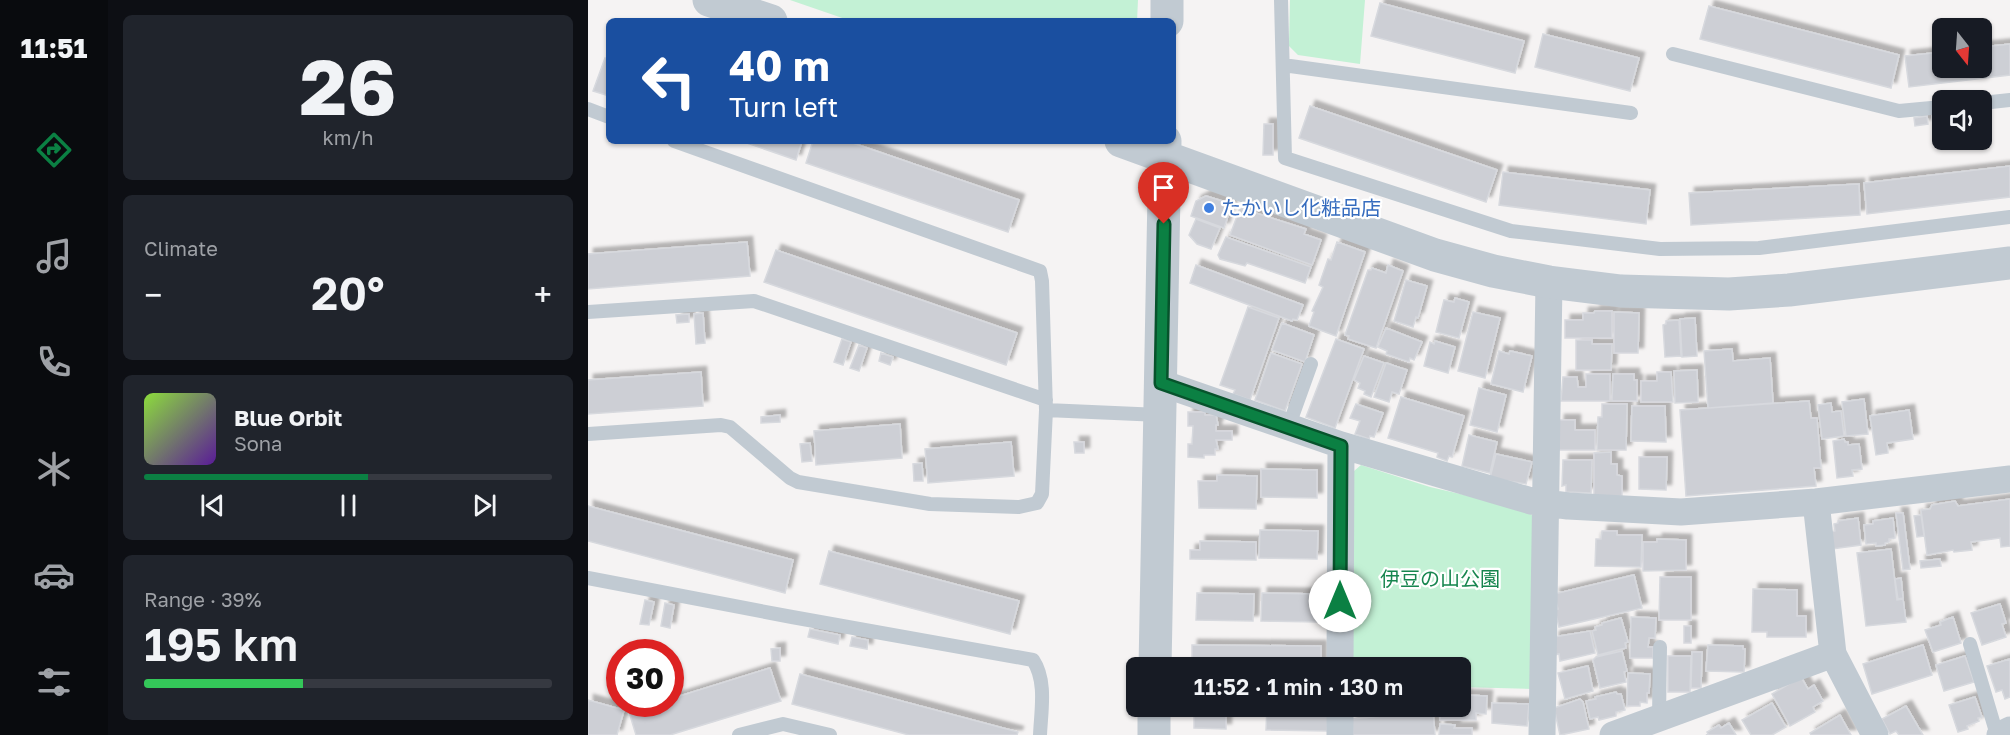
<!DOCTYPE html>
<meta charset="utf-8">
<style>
:root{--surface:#171b24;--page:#20242c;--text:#f1f3f6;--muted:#9ea1a6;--line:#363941;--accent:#0b8043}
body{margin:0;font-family:"Golos Text","Noto Sans JP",sans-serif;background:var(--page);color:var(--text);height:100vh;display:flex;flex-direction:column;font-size:22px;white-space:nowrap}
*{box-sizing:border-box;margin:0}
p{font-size:20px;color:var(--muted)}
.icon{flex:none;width:33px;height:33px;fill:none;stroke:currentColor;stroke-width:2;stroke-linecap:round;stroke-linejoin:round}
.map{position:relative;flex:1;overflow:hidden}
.side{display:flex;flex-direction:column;gap:15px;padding:15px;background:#0d0f14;width:480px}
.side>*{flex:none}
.banner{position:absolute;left:18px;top:18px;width:570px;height:126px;border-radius:9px;box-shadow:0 2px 4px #0004;background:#1a4fa0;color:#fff;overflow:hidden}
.needle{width:39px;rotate:163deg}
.tools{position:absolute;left:1344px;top:18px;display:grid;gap:12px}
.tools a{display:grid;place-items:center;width:60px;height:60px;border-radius:9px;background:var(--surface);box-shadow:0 2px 4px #0004;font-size:30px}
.speed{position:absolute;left:18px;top:639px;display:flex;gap:12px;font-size:30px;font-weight:700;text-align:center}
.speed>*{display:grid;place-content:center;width:78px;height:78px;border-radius:50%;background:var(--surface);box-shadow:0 2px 4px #0004;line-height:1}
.speed .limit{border:9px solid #d22;background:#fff;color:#111}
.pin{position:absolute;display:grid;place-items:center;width:51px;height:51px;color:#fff;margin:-62px -26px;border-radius:50% 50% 50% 0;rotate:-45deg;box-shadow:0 0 6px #0007}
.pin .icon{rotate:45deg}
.me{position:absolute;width:66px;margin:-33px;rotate:0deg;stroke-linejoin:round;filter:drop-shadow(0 0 4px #0008)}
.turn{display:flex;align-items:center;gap:21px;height:126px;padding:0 24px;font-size:27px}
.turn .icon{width:78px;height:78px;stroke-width:2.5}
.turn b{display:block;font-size:42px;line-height:51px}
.big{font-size:45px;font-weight:600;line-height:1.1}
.side .widget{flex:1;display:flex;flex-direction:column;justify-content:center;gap:9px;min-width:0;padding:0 21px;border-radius:9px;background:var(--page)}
.side .dial{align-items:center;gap:0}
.dial b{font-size:78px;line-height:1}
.song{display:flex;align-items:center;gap:18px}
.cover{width:72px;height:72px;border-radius:9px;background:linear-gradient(135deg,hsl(90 70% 55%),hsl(270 70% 35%))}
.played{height:6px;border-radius:3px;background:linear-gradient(90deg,var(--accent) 55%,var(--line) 55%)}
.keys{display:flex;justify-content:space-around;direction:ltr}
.heat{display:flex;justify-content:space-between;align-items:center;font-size:33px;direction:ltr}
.charge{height:9px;border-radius:4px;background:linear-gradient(90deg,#34c759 39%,var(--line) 0)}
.trip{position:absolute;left:538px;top:657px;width:345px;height:60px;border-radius:9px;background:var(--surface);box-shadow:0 2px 4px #0004;font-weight:600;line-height:60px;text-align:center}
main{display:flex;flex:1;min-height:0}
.tab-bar{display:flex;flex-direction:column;width:108px;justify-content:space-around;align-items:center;background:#090b0e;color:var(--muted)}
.tab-bar .icon{width:42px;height:42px}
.tab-bar .active{color:var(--accent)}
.tab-bar b{font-size:27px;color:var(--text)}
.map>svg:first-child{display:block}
.green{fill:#c3f1d5}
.building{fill:#cdcfd5;stroke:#d7d9de;stroke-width:1.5;filter:url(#shadow)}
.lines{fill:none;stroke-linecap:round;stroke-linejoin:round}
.service{stroke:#c1cad2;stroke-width:14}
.minor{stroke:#c1cad2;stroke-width:27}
.tertiary{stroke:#c1cad2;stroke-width:33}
.route-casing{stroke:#07532c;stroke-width:15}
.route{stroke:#0b8043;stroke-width:10}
.shop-dot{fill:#3f7fe0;stroke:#fff;stroke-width:2}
.labels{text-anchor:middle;stroke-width:4.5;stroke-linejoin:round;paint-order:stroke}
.shop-label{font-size:20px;fill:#366cbe;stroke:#fff;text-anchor:start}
.park-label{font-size:20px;fill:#17864f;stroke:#fff}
</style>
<main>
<nav class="tab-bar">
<b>11:51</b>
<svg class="icon active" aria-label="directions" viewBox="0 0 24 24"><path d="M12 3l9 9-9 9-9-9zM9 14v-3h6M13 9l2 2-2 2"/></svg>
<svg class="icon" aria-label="music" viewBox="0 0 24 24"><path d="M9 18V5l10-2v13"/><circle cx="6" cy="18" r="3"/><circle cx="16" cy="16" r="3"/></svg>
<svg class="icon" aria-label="phone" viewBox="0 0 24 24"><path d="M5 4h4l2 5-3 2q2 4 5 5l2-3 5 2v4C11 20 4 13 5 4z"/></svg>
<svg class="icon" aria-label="climate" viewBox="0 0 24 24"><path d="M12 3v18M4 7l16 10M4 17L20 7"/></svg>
<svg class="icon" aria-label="car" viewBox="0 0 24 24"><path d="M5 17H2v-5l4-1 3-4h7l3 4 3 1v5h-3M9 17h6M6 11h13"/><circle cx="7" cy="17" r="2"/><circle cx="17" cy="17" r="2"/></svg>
<svg class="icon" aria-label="filters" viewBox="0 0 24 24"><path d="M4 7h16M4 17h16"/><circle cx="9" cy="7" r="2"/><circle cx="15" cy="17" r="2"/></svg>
</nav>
<section class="side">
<div class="widget dial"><b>26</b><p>km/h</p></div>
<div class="widget"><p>Climate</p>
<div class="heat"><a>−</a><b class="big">20°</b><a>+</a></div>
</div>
<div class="widget">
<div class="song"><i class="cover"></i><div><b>Blue Orbit</b><p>Sona</p></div></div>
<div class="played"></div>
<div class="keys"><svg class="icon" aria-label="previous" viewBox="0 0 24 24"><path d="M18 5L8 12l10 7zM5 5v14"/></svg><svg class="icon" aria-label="pause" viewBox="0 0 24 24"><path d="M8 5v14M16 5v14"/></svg><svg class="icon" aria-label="next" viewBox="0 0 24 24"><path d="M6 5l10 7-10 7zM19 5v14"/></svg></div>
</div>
<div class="widget"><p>Range · 39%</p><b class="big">195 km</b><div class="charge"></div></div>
</section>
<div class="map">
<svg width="1422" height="735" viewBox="0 0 1422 735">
<defs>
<filter id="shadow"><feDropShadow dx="5.5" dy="-5.5" stdDeviation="1.5" flood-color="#0004"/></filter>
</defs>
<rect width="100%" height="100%" fill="#f5f3f3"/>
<path class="green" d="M202 0H550L549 21H263Z
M702 0H777L772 64 710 55 701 46Z
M773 465 842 487 937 509 948 519 944 689 873 687V668H762L766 471Z"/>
<path class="building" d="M792 3 936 41 927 73 783 36Z
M1121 6 1311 55 1303 88 1112 39Z
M955 34 1051 58 1042 91 947 67Z
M1422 44V75L1321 87 1317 56 1354 52V68H1394V47Z
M17 58 21 60V96L5 91Z
M722 106 909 170 898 202 711 138Z
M1354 114V123L1345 125 1344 116Z
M1339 116 1340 124 1327 126 1326 118Z
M676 124H685V155H675Z
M153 141H214L208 160Z
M225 141H259L431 200 420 232 218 163Z
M1422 166V197L1279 214 1276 183Z
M915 172 1062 190 1058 224 911 205Z
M1271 184 1272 215 1103 225 1101 193Z
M618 196 644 204 636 228 603 216 608 201Z
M652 208 718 229 716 234 733 240 724 265 642 235Z
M608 219 632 228 623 249 609 244 601 235Z
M638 237 723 267 717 283 659 263 657 266 632 259 630 255Z
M159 242 162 276 0 289V254Z
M749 242 777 252 748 336 721 326 726 312 724 311 735 287 731 285 740 259 743 260Z
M188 250 429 333 418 365 176 282Z
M608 265 715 305 709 320 705 319 704 321 602 283Z
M800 265 815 271 788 348 760 339 761 336 757 335 780 270H783L784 268 798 273Z
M818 280 839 286 830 318 828 317 825 327 806 321Z
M867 298 881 302 871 338 848 332 856 300 866 302Z
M660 307 691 318 662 400 645 394 647 390 632 385Z
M1007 311H1024V338H977V320H995V313H1006Z
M885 312 912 318 897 378 870 371Z
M1026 312 1051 313 1050 353H1026Z
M115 313 117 343 108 344 106 314Z
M101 314V322L89 323 88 315Z
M1107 318 1109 356 1094 357 1092 319Z
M1091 320 1093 356 1077 357 1075 325 1078 324V321Z
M694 323 726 335 717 362 684 350Z
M798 328 834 342 826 360 822 358 821 362 798 354 799 351 790 347Z
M254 339 263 342 255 365 246 362Z
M748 339 776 349 747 428 718 417Z
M988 340H1004V344H1024L1023 370H988Z
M847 341 867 347 860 373 836 366 842 342 846 344Z
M271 345 279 348 271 371 262 368Z
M1144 349 1145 361 1182 358 1185 403 1120 408 1116 351Z
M911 351 921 354 922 351 944 356 935 392 903 384Z
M293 353 305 357 302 365 291 361Z
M683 353 714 364 697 411 667 400Z
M776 356 796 363 783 397 776 394 777 391 770 388 772 383 766 380Z
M798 363 819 370 811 394 804 392 801 402 786 397Z
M1109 370 1110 402 1087 403 1086 371Z
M113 372 115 406 0 414V380Z
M1069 372H1083L1085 402H1053V381H1069Z
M998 374H1022V401H973L975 377H989L990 387H998Z
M1025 374H1046V380H1049V401H1024Z
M891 388 918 395 909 432 882 425Z
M813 397 876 416 864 457 861 456 859 461 849 457 850 453 800 438Z
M1276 399 1280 434 1258 436 1254 402Z
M1221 401 1223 418H1229L1233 468H1226L1228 486 1098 496 1092 410Z
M1243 403 1244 412 1253 411 1256 436 1234 439 1230 405Z
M768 404 795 413 786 437 782 436 781 439 767 434 772 421 762 418Z
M1014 404H1039L1038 450H1009L1010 417H1014Z
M1044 406H1077L1078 442 1043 441Z
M1321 410 1325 439 1299 443 1300 453 1288 455 1282 416Z
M600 412H617V415H628L630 425H628V431H644V440H628L630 449H627V455H616V458L600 457V444H604L605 426H600Z
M192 415V422L173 423V417Z
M971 420H987V430H1007V450H970Z
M312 424 314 458 228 465 226 431Z
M881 435 909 442 902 473 874 466Z
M1256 439 1257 442H1260V445L1271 444 1274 469 1264 470 1265 476 1249 478 1245 441Z
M423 442 426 476 340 483 337 449Z
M486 442H496V453H487Z
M222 443 224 461 214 462 212 444Z
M1023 452V464H1029V475L1034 476V496H1006V453Z
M908 454 944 462 938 484 902 478Z
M1051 457H1079L1078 490 1051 489Z
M975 460H1004L1003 493 978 492V485L974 486Z
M334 463 335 481H326L325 464Z
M673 469 729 470V498L673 497Z
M629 475 669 476 668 509 611 508 610 481H629Z
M1422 499V546L1413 547 1412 538 1383 542 1384 550 1366 552 1365 550 1339 555 1333 510 1342 509 1344 505 1367 501 1370 506Z
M0 506 205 560 197 593 0 541Z
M1308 513H1315L1322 569 1315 570Z
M1333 515 1336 536 1329 537 1326 516Z
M1270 518 1273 545 1244 549 1242 532 1247 531 1246 524 1250 523V521Z
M1305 518 1307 538 1301 539V542L1297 543V545L1288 546V543L1278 544 1276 525 1285 524V521Z
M672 530 730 531 729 559 671 558Z
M1014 531H1029V535H1054L1053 567 1007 566 1008 539H1013Z
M1069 539 1098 540V570L1055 571V542H1069Z
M612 541 668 542V560L602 559V550H612Z
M1303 549 1309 600 1315 599 1318 622 1278 626 1269 553Z
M241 551 431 601 422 634 232 584Z
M1352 559 1353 566 1333 568 1332 561Z
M1046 575 1054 608 971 627 967 610 970 609 966 594Z
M1072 577H1103V620H1071Z
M1313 578 1315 598 1310 599 1307 579Z
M1165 589 1209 590V616H1218V637H1179V632H1164Z
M609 593 666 594 665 621 608 620Z
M674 593 730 594V622L673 621Z
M57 600 66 602 61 625 52 624Z
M77 603 86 605 82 628 73 626Z
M1412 604 1418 623 1414 624 1418 637 1394 645 1383 613Z
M1043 617 1068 618 1067 638H1061L1060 647H1065V658H1042Z
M1365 617 1373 643 1345 652 1337 630 1353 625 1352 622Z
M1033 618 1040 642 1037 643 1038 648 1010 655 1004 631 1008 630 1007 627 1014 625V623Z
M1096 626H1103V643H1096Z
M222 629 252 635 250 644 220 637Z
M1002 631 1007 653 972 661 971 654 966 655V637Z
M264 637 280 640 279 649 262 646Z
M604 645 733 646V668H604Z
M1120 645 1155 646V649H1157L1156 672 1118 671Z
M1335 645 1344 675 1284 694 1275 664Z
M192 648V661H184L183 649Z
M1034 651 1039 671 1036 672 1038 682 1012 688 1005 660 1008 657Z
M1104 652H1114L1113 688H1103Z
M1080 656H1103L1102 692H1080Z
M1377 656 1386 682 1356 691 1348 665Z
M1422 659V697L1417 699 1414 690 1408 692 1399 666Z
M1000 666 1005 691 977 699 970 673Z
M182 668 193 701 82 735H48L41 712 68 704H82V699Z
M1040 673 1062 674 1061 693H1059V703L1052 702V706H1039Z
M212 674 430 732 429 735H321L204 704Z
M1213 677 1220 689 1226 685 1235 701 1225 707 1227 712 1202 726 1184 694Z
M1028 692 1029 694H1033L1037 710 1028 712V716L1011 720 1010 717 1002 719 998 701 1008 699 1007 697Z
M873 695 899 696 898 714 888 713V720H852V706H873Z
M1387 697 1394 717 1390 718 1391 721 1379 726 1380 729 1370 732 1361 705Z
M992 699 995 702 1001 729 972 735 966 708Z
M0 700 36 710 29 735H0Z
M904 703 941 704 939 726 904 723Z
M1184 703 1198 727 1184 735H1163L1154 720Z
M606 706H638V729L606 728Z
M679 706H735V716H740L739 731 678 730Z
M1318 706 1335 735H1311L1308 731 1302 734 1294 719Z
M845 711 847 735H765L764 719Z
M1252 715 1263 735H1223L1222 733Z
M1141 723 1148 735H1118L1120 734 1119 732 1131 725 1133 728Z
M852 724 867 725 866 728H884V735H851Z"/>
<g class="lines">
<path class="service" d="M693 0 697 158 923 231 1072 249 1171 248 1422 217
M1085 54 1311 111 1354 107
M695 65 1043 113
M1394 103 1422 100
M0 109 21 117
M0 312 166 301 458 400
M458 410 572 415
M700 428 723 364
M0 434 133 425 142 427 202 478 210 482 342 504 431 507 449 503 454 494 458 410 454 281 452 271 86 141
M0 578 204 617 445 660C459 681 453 711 452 735
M1382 644 1409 735
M1071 718 1072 647
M151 735 195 724 242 735"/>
<path class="minor" d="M573 383 753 445 943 501 980 506 1093 512 1228 502 1422 479
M1228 502 1245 654 1287 735
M752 668 753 445
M752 735V706
M954 735 961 282
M1025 735 1245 654
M1412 735 1422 730"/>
<path class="tertiary" d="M121 0 183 21
M579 21V0
M533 141 847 255 905 271 961 282 1033 291 1141 294 1201 290 1422 263
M567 668 577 141
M566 735V706"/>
</g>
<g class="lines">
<g class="route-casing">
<path id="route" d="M576 224 573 383 753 446 752 601"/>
</g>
<use href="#route" class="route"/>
</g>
<circle class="shop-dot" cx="621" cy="208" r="6"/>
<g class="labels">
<g class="shop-label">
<text x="633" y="215">たかいし化粧品店</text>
</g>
<g class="park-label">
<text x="852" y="586">伊豆の山公園</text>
</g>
</g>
</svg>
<div class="tools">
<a><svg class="needle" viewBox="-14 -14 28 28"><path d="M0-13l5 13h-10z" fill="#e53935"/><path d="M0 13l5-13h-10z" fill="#9ea1a6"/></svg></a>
<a><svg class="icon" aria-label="sound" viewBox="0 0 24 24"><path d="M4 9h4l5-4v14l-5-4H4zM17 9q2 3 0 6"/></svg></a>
</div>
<div class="speed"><div class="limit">30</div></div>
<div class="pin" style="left:576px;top:224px;background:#d93025"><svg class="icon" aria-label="arrive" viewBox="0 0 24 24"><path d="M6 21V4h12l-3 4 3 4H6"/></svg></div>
<svg class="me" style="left:752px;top:601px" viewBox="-20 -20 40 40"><circle r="19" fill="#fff"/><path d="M0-13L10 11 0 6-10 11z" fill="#0b8043"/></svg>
<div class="trip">11:52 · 1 min · 130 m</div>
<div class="banner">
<div class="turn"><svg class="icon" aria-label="left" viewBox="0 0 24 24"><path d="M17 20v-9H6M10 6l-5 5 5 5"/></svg><div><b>40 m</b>Turn left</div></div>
</div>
</div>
</main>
